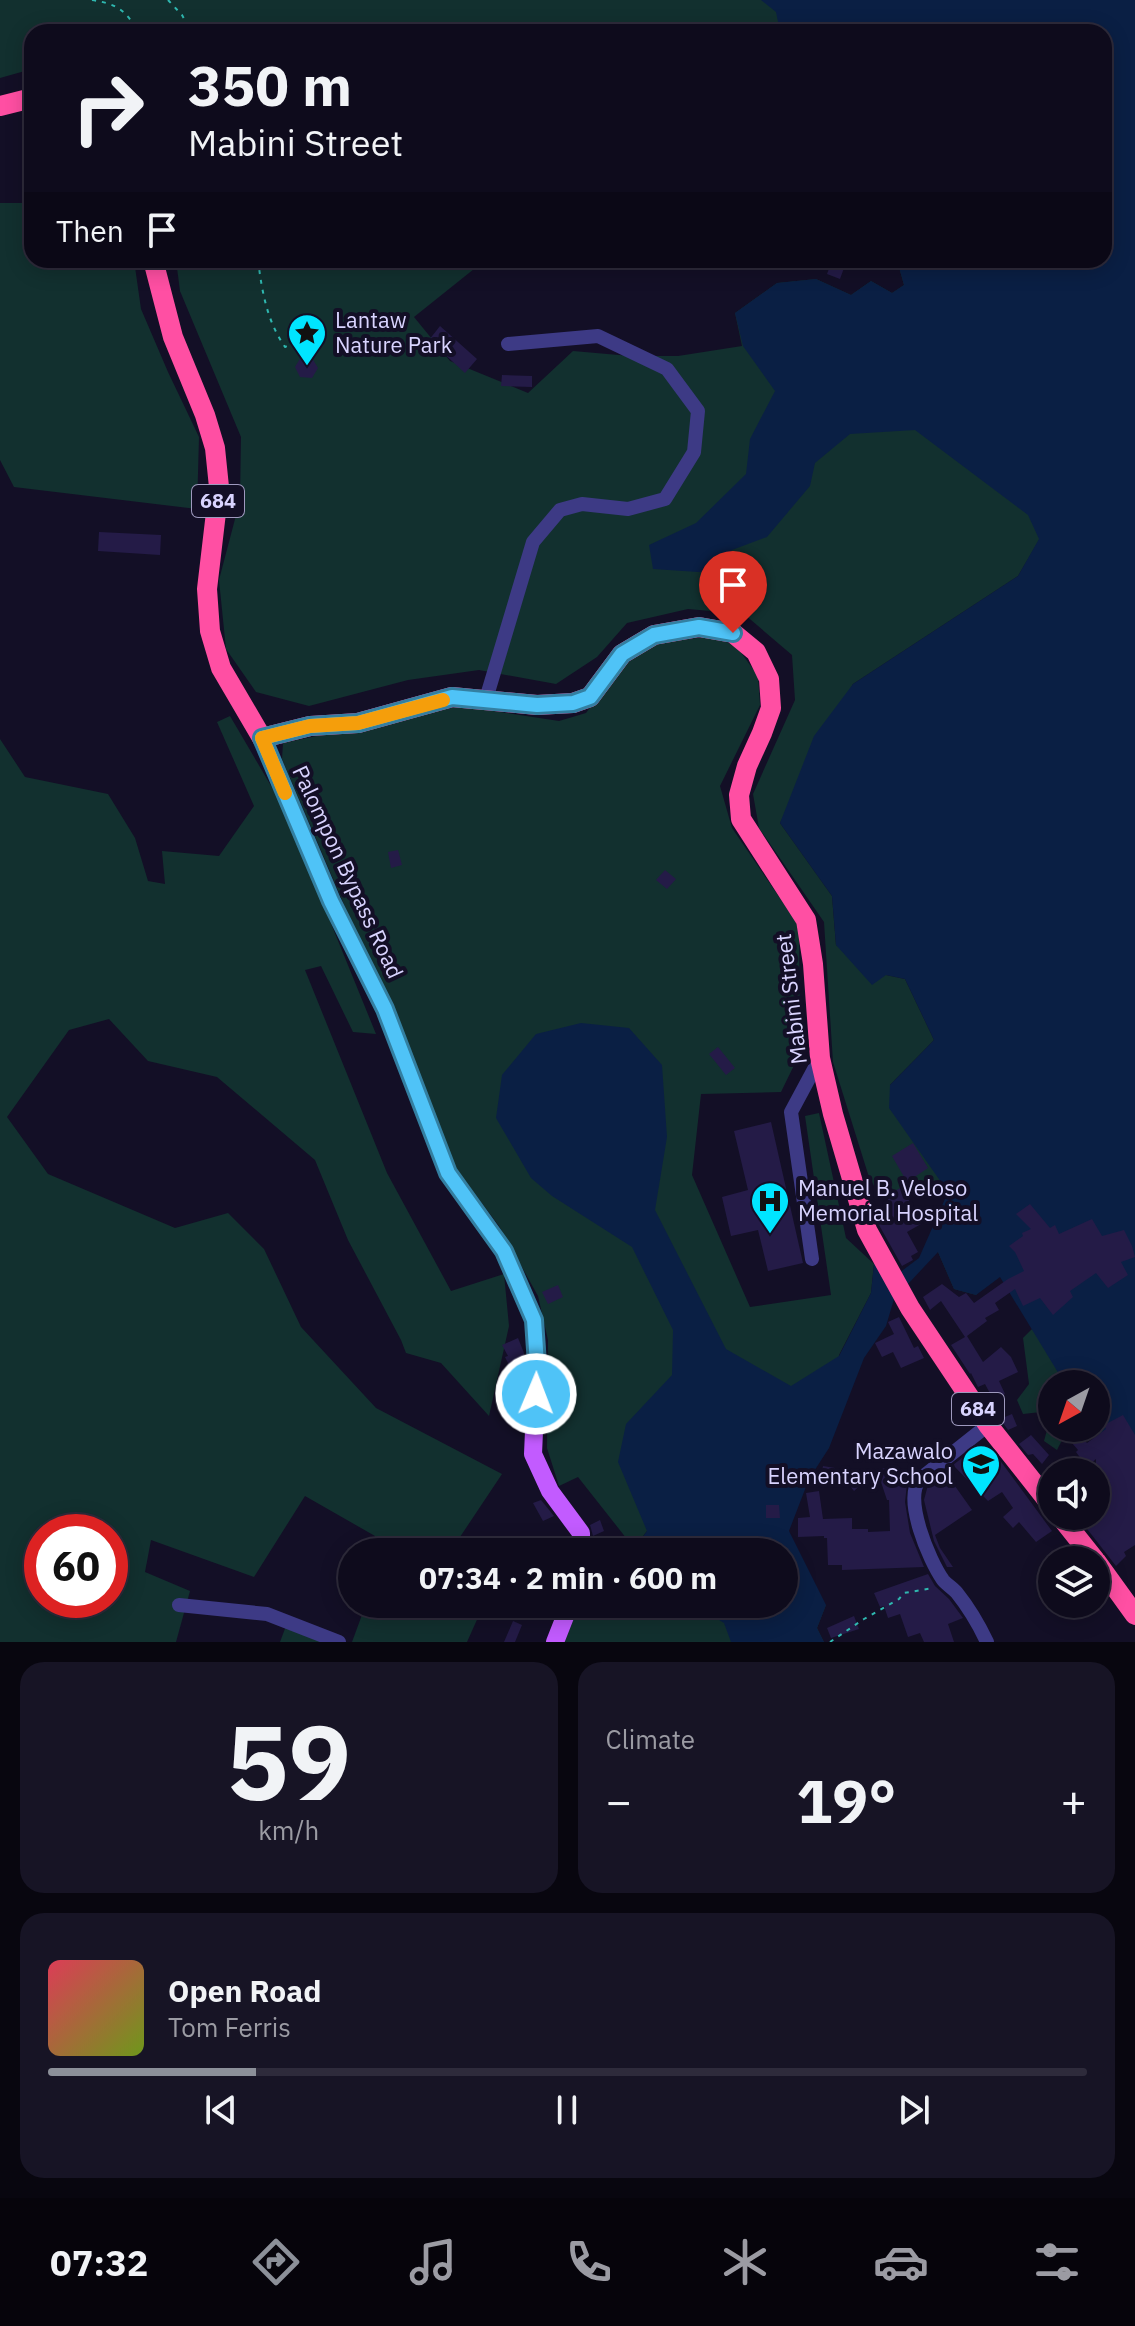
<!DOCTYPE html>
<meta charset="utf-8">
<style>
:root{--surface:#0e0b1c;--page:#171425;--text:#f1f3f6;--muted:#9b9ba3;--line:#2e2b3b;--accent:#8c9099}
body{margin:0;font-family:"IBM Plex Sans",sans-serif;background:var(--page);color:var(--text);height:100vh;display:flex;flex-direction:column;font-size:30px;white-space:nowrap}
*{box-sizing:border-box;margin:0}
p{font-size:26px;color:var(--muted)}
.icon{flex:none;width:44px;height:44px;fill:none;stroke:currentColor;stroke-width:2;stroke-linecap:round;stroke-linejoin:round}
.map{position:relative;height:1642px;overflow:hidden}
.side{display:flex;flex-direction:column;gap:20px;padding:20px;background:#08060f;flex:1}
.side>*{flex:none}
.banner{position:absolute;left:24px;top:24px;width:1088px;height:244px;border-radius:24px;box-shadow:0 4px 20px #0003,0 0 0 2px var(--line);background:#0e0b1c;color:var(--text);overflow:hidden}
.needle{width:52px;rotate:220deg}
.tools{position:absolute;left:1038px;top:1370px;display:grid;gap:16px}
.tools a{display:grid;place-items:center;width:72px;height:72px;border-radius:50%;background:var(--surface);box-shadow:0 4px 20px #0003,0 0 0 2px var(--line);font-size:40px}
.speed{position:absolute;left:24px;top:1514px;display:flex;gap:16px;font-size:40px;font-weight:700;text-align:center}
.speed>*{display:grid;place-content:center;width:104px;height:104px;border-radius:50%;background:var(--surface);box-shadow:0 4px 20px #0003,0 0 0 2px var(--line);line-height:1}
.speed .limit{border:12px solid #d22;background:#fff;color:#111}
.pin{position:absolute;display:grid;place-items:center;width:68px;height:68px;color:#fff;margin:-82px -34px;border-radius:50% 50% 50% 0;rotate:-45deg;box-shadow:0 0 8px #0007}
.pin .icon{rotate:45deg}
.me{position:absolute;width:88px;margin:-44px;rotate:1deg;stroke-linejoin:round;filter:drop-shadow(0 0 6px #0008)}
.turn{display:flex;align-items:center;gap:28px;height:168px;padding:0 32px;font-size:36px}
.turn .icon{width:104px;height:104px;stroke-width:2.5}
.turn b{display:block;font-size:56px;line-height:68px}
.then{display:flex;align-items:center;height:76px;padding:0 32px;background:#0003;gap:16px;font-size:30px}
.big{font-size:60px;font-weight:700;line-height:1.1}
.side .card{flex:1;display:flex;flex-direction:column;justify-content:center;gap:12px;min-width:0;padding:0 28px;border-radius:24px;background:var(--page)}
.side .dial{align-items:center;gap:0}
.dial b{font-size:104px;line-height:1}
.song{display:flex;align-items:center;gap:24px}
.cover{width:96px;height:96px;border-radius:12px;background:linear-gradient(135deg,hsl(350 70% 55%),hsl(80 70% 35%))}
.played{height:8px;border-radius:4px;background:linear-gradient(90deg,var(--accent) 20%,var(--line) 20%)}
.keys{display:flex;justify-content:space-around;direction:ltr}
.heat{display:flex;justify-content:space-between;align-items:center;font-size:44px;direction:ltr}
.side .tiles{flex:1;display:grid;gap:20px;grid-template-columns:1fr 1fr}
.card:last-child{grid-column:span 2}
.trip{position:absolute;left:338px;top:1538px;width:460px;height:80px;border-radius:40px;background:var(--surface);box-shadow:0 4px 20px #0003,0 0 0 2px var(--line);font-weight:700;line-height:80px;text-align:center}
.dock{display:flex;height:128px;justify-content:space-around;align-items:center;background:#06040b;color:var(--muted)}
.dock .icon{width:56px;height:56px}
.dock .on{color:var(--accent)}
.dock b{font-size:36px;color:var(--text)}
.map>svg:first-child{display:block}
.green{fill:#12302f;fill-rule:evenodd}
.water{fill:#0a1f44}
.building{fill:#241b47}
.lines{fill:none;stroke-linecap:round;stroke-linejoin:round}
.path{stroke:#2fb8b0;stroke-width:2;stroke-dasharray:4 6;stroke-linecap:butt}
.minor{stroke:#3d3a85;stroke-width:14}
.major{stroke:#c25bff;stroke-width:18}
.highway{stroke:#ff4fa3;stroke-width:20}
.route-casing{stroke:#337fa1;stroke-width:20}
.route{stroke:#4fc3f7;stroke-width:14}
.slow{stroke:#f59e0b;stroke-width:14}
.labels{text-anchor:middle;stroke-width:8;stroke-linejoin:round;paint-order:stroke}
.shield{fill:#130f26;stroke:#9e99be;stroke-width:2}
.shield-label{font-size:20px;font-weight:bold;fill:#d9d4ff}
.poi-label{font-size:22px;fill:#d9d4ff;stroke:#130f26;text-anchor:start}
.street-label{font-size:22px;fill:#d9d4ff;stroke:#130f26}
</style>
<div class="map">
<svg width="1135" height="1642" viewBox="0 0 1135 1642">
<rect width="100%" height="100%" fill="#130f26"/>
<path class="green" d="M0 0H1129L1057 32H32V69L0 78Z
M0 203H32V260H92L96 265 135 267 141 309 168 372 199 437 197 509 14 487 0 460Z
M176 260H662L648 265H479L414 317 450 361 528 393 573 351 630 356H678L742 346 735 313 777 283 816 279 851 295 871 281 892 293 904 285 897 260H1072L1039 540 1018 576 853 684 780 823 832 896 836 945 886 975 905 979 934 1040 890 1085 1048 1214 976 1295 954 1289 938 1252 948 1192 879 1196 868 1174 833 1062 824 922 759 828 753 794 795 700 792 655 744 614 688 609 627 623 597 657 556 684 479 670 408 680 309 706 256 692 226 649 219 580 240 500 241 437 180 291Z
M714 636 737 647 758 676 760 705 720 786 732 828 799 926 800 1053 781 1092 701 1094 692 1175 750 1307 831 1295 805 1116 819 1113 846 1238 874 1264 871 1293 839 1355 829 1448 647 1531 634 1548 578 1477 559 1486 547 1448 548 1340 538 1296 499 1226 457 1170 282 759 283 743 460 706 559 721 586 713 618 669 654 643Z
M230 716 284 808 376 1034 353 1032 321 966 305 970 387 1173 451 1291 504 1274 509 1326 489 1416 441 1363 406 1353 401 1340 348 1240 315 1160 217 1077 148 1061 109 1019 69 1030 7 1117 48 1174 175 1228 228 1213 264 1249 301 1327 376 1408 502 1474 456 1543 466 1552H373L375 1536 305 1496 254 1577 151 1540 145 1572 190 1591 176 1642H0V739L25 777 108 794 135 838 148 881 165 884 162 851 219 856 254 806 217 722ZM42 1532H110V1600H42Z
M1093 1294 1101 1430 1084 1428H1096V1384H1052V1428H1068L1057 1450 1044 1441 1050 1419 1041 1412 1023 1414 1017 1400 1029 1384 1023 1338 1039 1322Z
M366 1604H484L467 1642H352Z
M784 1604 826 1605 817 1628 824 1642H564L579 1606 613 1607 641 1611Z
M286 1626 324 1642H280Z"/>
<path class="water" d="M761 0H1135V1475L1093 1428H1096V1384H1065L1000 1277 976 1295 954 1289 938 1252 894 1299 886 1326 864 1358 829 1448 809 1479 789 1531 826 1605 817 1628 824 1642H731L724 1623 701 1609 641 1611 613 1607 614 1604H784V1552H632L647 1531 618 1462 626 1424 672 1375 673 1330 632 1247 552 1196 531 1178 496 1118 502 1075 536 1034 581 1023 629 1028 662 1065 667 1137 655 1210 726 1349 791 1386 839 1356 871 1293 874 1264 882 1255 899 1273 919 1258 948 1192 889 1108 890 1085 934 1040 905 979 886 975 872 985 836 945 832 896 780 823 814 736 853 684 1018 576 1039 539 1028 515 915 430 850 434 815 463 810 486 767 537 732 550 713 573 653 569 649 545 696 523 746 474 750 439 775 391 743 346 735 313 777 283 816 279 851 295 871 281 892 293 904 285 897 260H1104V32H780L776 12Z"/>
<path class="building" d="M831 263 844 268 840 279 827 274Z
M440 326 477 359 465 373 429 340Z
M301 357 312 358 318 368 312 378 300 377 295 367Z
M502 375 532 376V387L501 386Z
M99 532 161 535 160 555 98 551Z
M398 850 402 865 391 868 388 852Z
M665 870 676 879 667 889 656 880Z
M718 1047 735 1068 726 1075 709 1054Z
M771 1122 803 1263 768 1271 758 1230 731 1236 722 1197 748 1190 734 1131Z
M913 1143 928 1168 907 1182 892 1156Z
M902 1187 921 1224 907 1232 918 1252 911 1256 913 1260 902 1266 879 1225 875 1211 890 1203 886 1196Z
M1030 1204 1050 1228 1055 1225 1059 1234 1092 1219 1102 1236 1124 1230 1132 1246 1135 1257 1121 1262 1128 1275 1108 1288 1096 1273 1070 1291 1073 1297 1053 1315 1040 1298 1023 1306 1015 1289 995 1303 999 1310 985 1318 987 1321 967 1336 983 1362 1001 1347 1011 1357 1018 1372 999 1381 1005 1394 993 1399 985 1384 978 1387 971 1373 970 1374 951 1345 965 1337 941 1301 930 1310 923 1297 942 1284 959 1297 966 1293 974 1303 1008 1279 1024 1271 1015 1252 1009 1246 1023 1236 1022 1233 1031 1229 1016 1214Z
M558 1285 563 1297 548 1304 542 1292Z
M899 1317 914 1348 918 1346 924 1358 901 1368 893 1352 882 1357 875 1343 894 1334 888 1322Z
M518 1338 524 1353V1356L520 1358 525 1367V1373L515 1377 505 1357 508 1356 502 1345Z
M515 1400 523 1416 508 1423 501 1406Z
M1012 1414 1017 1426 1008 1430 1000 1419Z
M1123 1415 1135 1435V1545L1124 1552 1126 1556 1116 1566 1077 1516H1096V1490L1106 1479 1096 1469V1459L1087 1467 1076 1452 1078 1450 1066 1436 1074 1429 1087 1443 1106 1429 1104 1425Z
M1031 1435 1049 1455 1042 1464 1033 1454 1028 1455 1019 1444Z
M980 1444 994 1463 999 1459 1052 1531 1036 1542 1019 1522 1013 1528 1003 1517 1013 1508 1002 1492 988 1501 953 1465Z
M823 1466 835 1468 833 1478 821 1476Z
M889 1467 892 1476 917 1468 911 1474 907 1484 905 1502 910 1533 924 1567 842 1570V1565H828L827 1538H824V1536L798 1537V1518L810 1517 806 1493 819 1491 823 1519 852 1518V1529H868V1532L890 1531 889 1500H887L877 1470Z
M856 1471 865 1481 854 1491 846 1481Z
M945 1472 972 1510 935 1535 940 1548 953 1567H947L934 1541 924 1500 928 1485Z
M541 1500 554 1516 543 1521 533 1503Z
M766 1505H779L780 1518H766Z
M600 1520 604 1531 593 1536 590 1525Z
M928 1574 935 1586 949 1599 963 1618 948 1624 954 1642H924L920 1633 908 1637 900 1614 888 1618 884 1606 880 1607 874 1593Z
M854 1616 859 1629 831 1638 827 1628Z
M513 1621 522 1625 515 1642H504Z"/>
<g class="lines">
<path class="path" d="M92 0C117 4 126 10 138 32
M168 0 182 15 191 32
M258 260C262 292 267 321 285 347L297 341 309 340 315 346
M830 1642 864 1619 899 1599 904 1593 933 1588"/>
<path class="minor" d="M486 699 533 542 560 510 582 504 628 509 665 499 694 452 698 411 667 369 598 336 508 344
M812 1259 791 1112 820 1058
M179 1605 267 1614 339 1642
M987 1642C979 1625 969 1608 957 1593 953 1588 947 1585 943 1580 929 1560 903 1499 920 1479L988 1425"/>
<path class="major" d="M262 738 331 901 385 1009 448 1173 504 1251 534 1320 537 1364 533 1454 550 1491 581 1533V1552
M555 1642 570 1604"/>
<path class="highway" d="M0 106 32 98
M153 260 173 337 205 415 215 448 219 487 207 589 210 631 221 668 262 738 310 726 358 723 452 697 537 705 573 703 590 697 622 654 654 635 699 627 733 633 756 652 769 679 771 708 762 733 747 766 739 795 741 819 806 920 813 964 820 1058 833 1114 867 1230 910 1308 988 1425 1052 1506
M1060 1516 1095 1560
M1096 1561 1135 1615"/>
</g>
<g class="lines">
<g class="route-casing">
<path id="route" d="M536 1394 537 1364 534 1320 504 1251 448 1173 385 1009 331 901 262 738 310 726 358 723 452 697 537 705 573 703 590 697 622 654 654 635 699 627 733 633"/>
</g>
<use href="#route" class="route"/>
<path class="slow" d="M285 793 262 738 310 726 358 723 443 700"/>
</g>
<defs>
<g id="sight-pin" transform="scale(2)"><path d="M0 17L-7.5 6A9.5 9.5 0 1 1 7.5 6Z" fill="#00e5ff" stroke="#130f26"/><path d="M0-6L1.8-2.2L6-1.7L2.9 1.2L3.7 5.4L0 3.3L-3.7 5.4L-2.9 1.2L-6-1.7L-1.8-2.2Z" fill="#111"/></g>
<g id="hospital-pin" transform="scale(2)"><path d="M0 17L-7.5 6A9.5 9.5 0 1 1 7.5 6Z" fill="#00e5ff" stroke="#130f26"/><path d="M-5-5h3v3.5h4V-5h3V5h-3V1.5h-4V5h-3Z" fill="#111"/></g>
<g id="school-pin" transform="scale(2)"><path d="M0 17L-7.5 6A9.5 9.5 0 1 1 7.5 6Z" fill="#00e5ff" stroke="#130f26"/><path d="M0-5L7-2L0 1L-7-2ZM-4 1L0 2.5L4 1V4Q0 6-4 4Z" fill="#111"/></g>
</defs>
<g fill-rule="evenodd">
<use href="#sight-pin" x="307" y="333"/>
<use href="#hospital-pin" x="770" y="1201"/>
<use href="#school-pin" x="981" y="1464"/>
</g>
<g class="labels">
<g class="shield">
<rect x="192" y="485" width="52" height="32" rx="6"/>
<rect x="952" y="1393" width="52" height="32" rx="6"/>
</g>
<g class="shield-label">
<text x="218" y="508">684</text>
<text x="978" y="1416">684</text>
</g>
<g class="poi-label">
<text x="335" y="328">Lantaw<tspan x="335" dy="25">Nature Park</tspan></text>
<text x="798" y="1196">Manuel B. Veloso<tspan x="798" dy="25">Memorial Hospital</tspan></text>
<text x="953" y="1459" text-anchor="end">Mazawalo<tspan x="953" dy="25">Elementary School</tspan></text>
</g>
<g class="street-label">
<text transform="translate(348 872) rotate(65)" y="8">Palompon Bypass Road</text>
<text transform="translate(791 999) rotate(-97)" y="8">Mabini Street</text>
</g>
</g>
</svg>
<div class="tools">
<a><svg class="needle" viewBox="-14 -14 28 28"><path d="M0-13l5 13h-10z" fill="#e53935"/><path d="M0 13l5-13h-10z" fill="#9b9ba3"/></svg></a>
<a><svg class="icon" aria-label="sound" viewBox="0 0 24 24"><path d="M4 9h4l5-4v14l-5-4H4zM17 9q2 3 0 6"/></svg></a>
<a><svg class="icon" aria-label="layers" viewBox="0 0 24 24"><path d="M12 4l9 5-9 5-9-5zM3 14l9 5 9-5"/></svg></a>
</div>
<div class="speed"><div class="limit">60</div></div>
<div class="pin" style="left:733px;top:633px;background:#d93025"><svg class="icon" aria-label="arrive" viewBox="0 0 24 24"><path d="M6 21V4h12l-3 4 3 4H6"/></svg></div>
<svg class="me" style="left:536px;top:1394px" viewBox="-20 -20 40 40"><circle r="17" fill="#4fc3f7" stroke="#fff" stroke-width="3"/><path d="M0-11L8 9 0 5-8 9z" fill="#fff"/></svg>
<div class="trip">07:34 · 2 min · 600 m</div>
<div class="banner">
<div class="turn"><svg class="icon" aria-label="right" viewBox="0 0 24 24"><path d="M7 20v-9h11M14 6l5 5-5 5"/></svg><div><b>350 m</b>Mabini Street</div></div>
<div class="then">Then<svg class="icon" aria-label="arrive" viewBox="0 0 24 24"><path d="M6 21V4h12l-3 4 3 4H6"/></svg></div>
</div>
</div>
<section class="side">
<div class="tiles">
<div class="card dial"><b>59</b><p>km/h</p></div>
<div class="card"><p>Climate</p>
<div class="heat"><a>−</a><b class="big">19°</b><a>+</a></div>
</div>
<div class="card">
<div class="song"><i class="cover"></i><div><b>Open Road</b><p>Tom Ferris</p></div></div>
<div class="played"></div>
<div class="keys"><svg class="icon" aria-label="previous" viewBox="0 0 24 24"><path d="M18 5L8 12l10 7zM5 5v14"/></svg><svg class="icon" aria-label="pause" viewBox="0 0 24 24"><path d="M8 5v14M16 5v14"/></svg><svg class="icon" aria-label="next" viewBox="0 0 24 24"><path d="M6 5l10 7-10 7zM19 5v14"/></svg></div>
</div>
</div>
</section>
<nav class="dock">
<b>07:32</b>
<svg class="icon on" aria-label="directions" viewBox="0 0 24 24"><path d="M12 3l9 9-9 9-9-9zM9 14v-3h6M13 9l2 2-2 2"/></svg>
<svg class="icon" aria-label="music" viewBox="0 0 24 24"><path d="M9 18V5l10-2v13"/><circle cx="6" cy="18" r="3"/><circle cx="16" cy="16" r="3"/></svg>
<svg class="icon" aria-label="phone" viewBox="0 0 24 24"><path d="M5 4h4l2 5-3 2q2 4 5 5l2-3 5 2v4C11 20 4 13 5 4z"/></svg>
<svg class="icon" aria-label="climate" viewBox="0 0 24 24"><path d="M12 3v18M4 7l16 10M4 17L20 7"/></svg>
<svg class="icon" aria-label="car" viewBox="0 0 24 24"><path d="M5 17H2v-5l4-1 3-4h7l3 4 3 1v5h-3M9 17h6M6 11h13"/><circle cx="7" cy="17" r="2"/><circle cx="17" cy="17" r="2"/></svg>
<svg class="icon" aria-label="filters" viewBox="0 0 24 24"><path d="M4 7h16M4 17h16"/><circle cx="9" cy="7" r="2"/><circle cx="15" cy="17" r="2"/></svg>
</nav>
